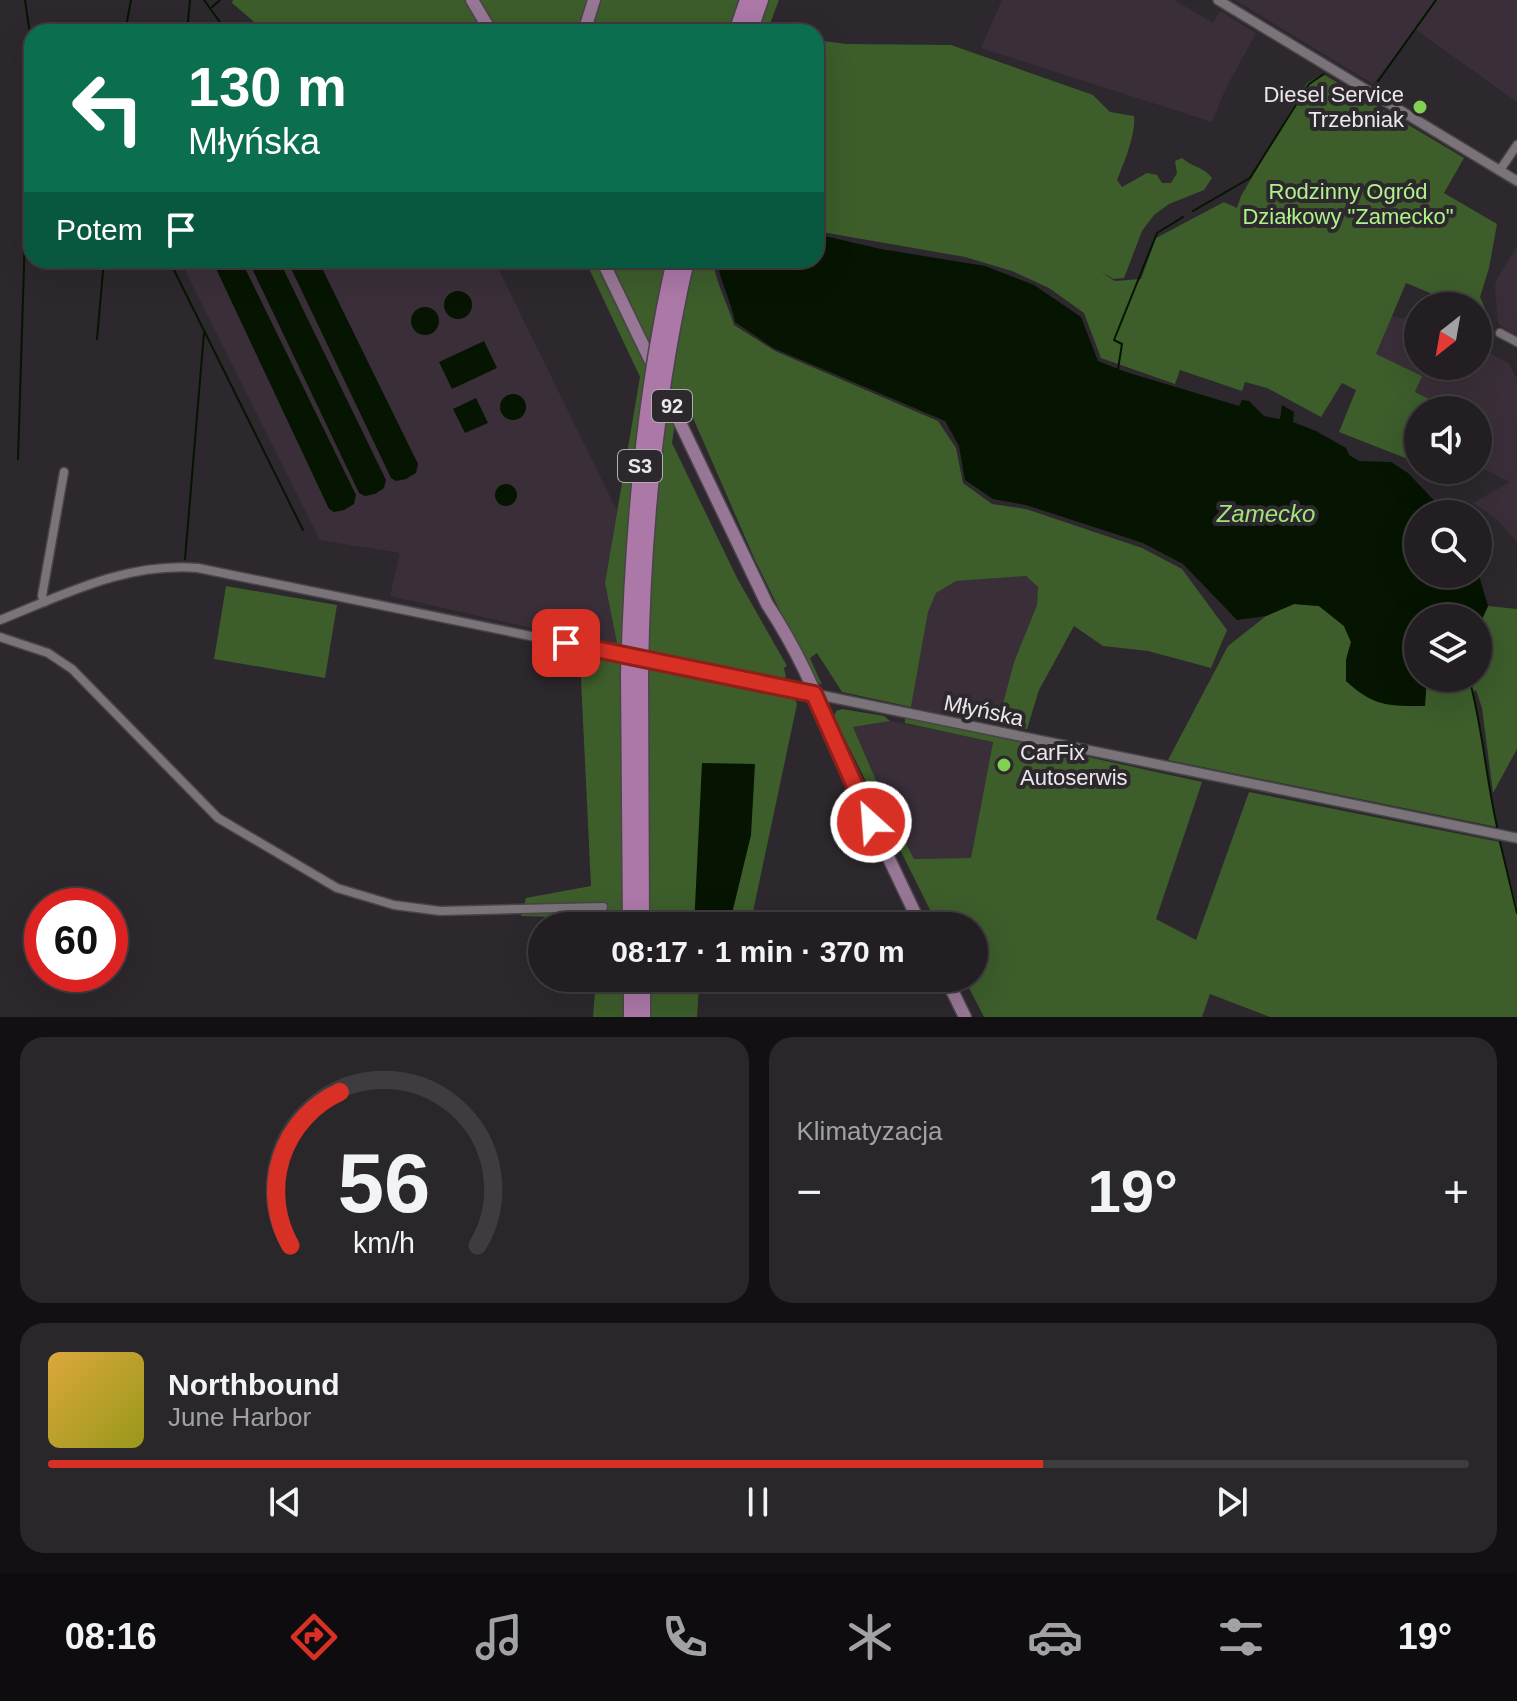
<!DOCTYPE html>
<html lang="pl">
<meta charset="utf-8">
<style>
:root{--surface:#221e22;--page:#2a272a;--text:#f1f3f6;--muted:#a2a2a5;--line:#3f3c40;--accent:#d93025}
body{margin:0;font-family:Arial,sans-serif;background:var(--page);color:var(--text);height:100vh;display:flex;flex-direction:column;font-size:30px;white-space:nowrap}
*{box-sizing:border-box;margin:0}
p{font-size:26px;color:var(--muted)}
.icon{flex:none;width:44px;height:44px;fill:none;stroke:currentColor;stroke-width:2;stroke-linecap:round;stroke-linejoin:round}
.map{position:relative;height:1017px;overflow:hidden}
.drawer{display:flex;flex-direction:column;gap:20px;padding:20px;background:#131013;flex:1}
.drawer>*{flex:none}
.top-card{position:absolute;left:24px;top:24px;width:800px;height:244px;border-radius:24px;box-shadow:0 8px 32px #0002,0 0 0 2px var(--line);background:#0b6e4f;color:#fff;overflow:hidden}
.needle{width:52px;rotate:211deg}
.fabs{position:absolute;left:1404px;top:292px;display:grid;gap:16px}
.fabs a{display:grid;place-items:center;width:88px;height:88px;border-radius:50%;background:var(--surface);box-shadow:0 8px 32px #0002,0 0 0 2px var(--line);font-size:40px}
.speed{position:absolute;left:24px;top:888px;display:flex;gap:16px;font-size:40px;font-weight:700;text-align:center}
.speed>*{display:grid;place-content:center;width:104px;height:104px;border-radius:50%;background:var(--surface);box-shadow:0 8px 32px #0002,0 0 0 2px var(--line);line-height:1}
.speed .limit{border:12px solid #d22;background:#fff;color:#111}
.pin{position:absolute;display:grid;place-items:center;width:68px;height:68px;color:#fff;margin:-34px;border-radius:16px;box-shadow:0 4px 12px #0006}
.me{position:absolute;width:88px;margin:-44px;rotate:334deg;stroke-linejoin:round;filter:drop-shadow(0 0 6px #0008)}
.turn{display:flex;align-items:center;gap:28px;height:168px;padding:0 32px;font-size:36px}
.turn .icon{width:104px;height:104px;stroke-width:2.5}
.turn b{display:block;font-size:56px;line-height:68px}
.then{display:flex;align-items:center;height:76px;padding:0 32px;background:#0003;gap:16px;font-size:30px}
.big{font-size:60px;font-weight:600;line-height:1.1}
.drawer .tile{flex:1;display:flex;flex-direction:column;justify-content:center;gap:12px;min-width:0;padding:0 28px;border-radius:24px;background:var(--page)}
.drawer .dial{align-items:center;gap:0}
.dial svg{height:208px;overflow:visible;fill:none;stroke:var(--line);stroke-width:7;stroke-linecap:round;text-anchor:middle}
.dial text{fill:var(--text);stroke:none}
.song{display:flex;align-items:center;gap:24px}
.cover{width:96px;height:96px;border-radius:12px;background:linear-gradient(135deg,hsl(40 70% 55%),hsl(60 70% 35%))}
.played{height:8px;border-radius:4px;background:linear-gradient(90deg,var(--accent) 70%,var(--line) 70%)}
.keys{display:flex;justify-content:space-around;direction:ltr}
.heat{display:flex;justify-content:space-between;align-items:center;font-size:44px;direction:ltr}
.drawer .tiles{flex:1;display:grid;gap:20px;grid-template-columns:1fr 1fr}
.tile:last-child{grid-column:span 2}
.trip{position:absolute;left:528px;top:912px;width:460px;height:80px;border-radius:40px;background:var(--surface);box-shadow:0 8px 32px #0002,0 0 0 2px var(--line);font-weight:600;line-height:80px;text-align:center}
.tabs{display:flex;height:128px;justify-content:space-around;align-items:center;background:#0e0c0e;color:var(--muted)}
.tabs .icon{width:56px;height:56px}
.tabs .current{color:var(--accent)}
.tabs b{font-size:36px;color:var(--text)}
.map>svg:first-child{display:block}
.built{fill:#3a2f39}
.green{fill:#3d5d2b}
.water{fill:#061501}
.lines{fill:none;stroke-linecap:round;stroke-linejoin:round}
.stream{stroke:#061501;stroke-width:2}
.minor-casing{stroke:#484448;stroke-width:11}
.tertiary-casing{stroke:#484448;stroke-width:12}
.primary-casing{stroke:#484448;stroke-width:15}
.motorway-casing{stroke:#484448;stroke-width:17}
.minor{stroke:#7a7379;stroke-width:8}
.tertiary{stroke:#7a7379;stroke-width:9}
.primary{stroke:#987695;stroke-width:12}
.motorway{stroke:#ac78a8;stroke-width:14}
.motorway-bridge-casing{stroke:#484448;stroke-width:17;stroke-linecap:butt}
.motorway-bridge{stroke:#ac78a8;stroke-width:14}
.route-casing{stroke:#8d1f18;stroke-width:20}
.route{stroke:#d93025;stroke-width:14}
.poi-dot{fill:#81d050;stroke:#2d282d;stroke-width:3}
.labels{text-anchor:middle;stroke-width:8;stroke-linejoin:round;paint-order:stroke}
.shield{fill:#2d282d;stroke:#b2aeb2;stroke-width:2}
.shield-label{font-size:20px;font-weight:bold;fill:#ebe7eb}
.poi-label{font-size:22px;fill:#ebe7eb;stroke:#2d282d;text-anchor:end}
.park-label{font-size:22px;fill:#aef28a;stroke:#2d282d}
.street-label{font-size:22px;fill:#ebe7eb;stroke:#2d282d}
.water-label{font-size:24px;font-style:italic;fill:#a0e37b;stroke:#2d282d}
</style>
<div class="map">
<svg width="1517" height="1017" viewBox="0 0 1517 1017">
<rect width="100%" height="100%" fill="#2d282d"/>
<path class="built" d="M1002 0H1174L1213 23 1220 11 1256 33 1225 90 1212 122 981 48Z
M1235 0H1517V102L1415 29 1373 84Z
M1517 246V336L1498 324 1495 287 1497 279Z
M180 260H494L617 511 605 583 617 644 567 636 390 596 400 553 320 540Z
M1391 316 1418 321V366H1478V348L1509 363 1517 379V542L1498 520 1473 503 1510 482 1478 466V410H1451L1415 392 1376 354Z
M1026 576 1038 587 1037 605 1014 662 997 726 911 707 928 612 936 593 956 581Z
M890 721 993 741 971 858 913 859 891 815 853 727Z"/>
<path class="green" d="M233 0H779L767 32H275L259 26 232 3Z
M816 40 846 44 951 45 1093 95 1110 112 1134 116C1136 134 1124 163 1117 180L1122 187 1147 173 1157 175 1162 183H1171L1177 173 1175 161 1182 158C1192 167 1204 167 1212 178L1204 190 1169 204 1154 215 1142 231 1124 278 1114 279 1101 272 1115 281 1141 279 1156 238 1224 202 1237 208 1241 196 1307 83 1323 74 1464 158 1444 193 1497 224 1489 268 1480 297 1489 318 1478 313V306H1461L1406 283 1376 354 1422 376 1415 392 1451 410H1418V463L1339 432 1356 390 1342 383 1321 417 1267 388 1245 382 1242 391 1180 370 1175 384 1101 358 1084 313 1049 288 1012 271 965 257 816 231Z
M585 260H714C711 271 730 310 734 325L775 351 938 421 956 448 963 483 992 504 1026 509 1142 548 1182 569 1227 630 1211 668 1148 651 1103 646 1074 626 1039 690 1027 729 997 726 1014 662 1037 605 1038 587 1026 576 956 581 936 593 928 612 911 707 842 692 817 653 810 658 822 685 814 680 755 560 680 388 672 443 737 578 787 666 784 668 786 677 777 679 694 661 691 676 793 695 797 704 750 926H574L555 917 521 916 526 898 591 886 580 659 586 639 617 643 605 583 640 377Z
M226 586 337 605 325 678 214 659Z
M1294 604 1319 606 1344 626 1351 642 1346 660V682L1478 678V628L1488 606 1517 609V749L1493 793 1482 708 1476 690 1473 692 1497 827 1168 760 1228 646 1266 616Z
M842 709 884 716 890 721 853 727 891 815 914 859 971 858 993 742 905 723V717L1202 782 1156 919 1196 940 1249 792 1500 842 1517 907V1017H1270L1210 994 1202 1017H984L964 978H974V926H938L834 717 836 711Z
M596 978H702L699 987 697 1017H593Z"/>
<path class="water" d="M816 234 881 249 985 266 1034 285 1081 317 1098 361 1126 372 1239 406 1242 400 1249 401 1264 416 1280 419 1282 405 1294 412 1293 422 1316 431 1346 448 1349 455 1359 461 1391 462 1408 473 1447 514H1418V574L1478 572 1488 606 1478 628V618H1418V678H1427L1425 706C1389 706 1374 707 1346 681V660L1351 642 1344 626 1319 606 1294 604 1266 616 1237 620 1183 564 1143 543 1026 505 993 499 965 480 959 446 945 421 773 348 735 322C731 300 720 282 717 260H816Z
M212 260H241L356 495 354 504 344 510 334 512 329 509Z
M248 260H279L386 480 384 488 375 494 365 496 359 493Z
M287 260H318L418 464 416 473 406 479 396 481 391 478Z
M444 305a14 14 0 1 1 28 0a14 14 0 1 1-28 0Z
M411 321a14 14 0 1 1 28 0a14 14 0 1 1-28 0Z
M484 341 497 368 452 389 439 362Z
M500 407a13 13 0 1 1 26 0a13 13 0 1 1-26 0Z
M476 398 488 423 465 433 453 409Z
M495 495a11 11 0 1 1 22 0a11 11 0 1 1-22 0Z
M702 763 755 764 751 835 729 926H694Z"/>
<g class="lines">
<path class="stream" d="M204 0 227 32
M212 7 220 0
M125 32 131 0
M187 32 190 0
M320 32 324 30
M1376 84 1436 0
M1193 211 1250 178 1309 84 1324 74
M169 260 303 530
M97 339 104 260
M1118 369 1122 344 1114 340 1157 233 1183 217
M18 459 31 41 25 0
M185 559 204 333
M1469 678C1483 728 1486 780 1498 831
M1500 842 1517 913"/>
<g class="minor-casing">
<path id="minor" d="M1500 170 1517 145
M1500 333 1517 342
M45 602 42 596 64 472
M0 620C65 594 127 562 198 568L805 692
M0 637 48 653 72 669 218 818 337 888 394 905 440 911 603 907"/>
</g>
<g class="tertiary-casing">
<path id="tertiary" d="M1218 0 1517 181
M805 692 1517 838"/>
</g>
<g class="primary-casing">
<path id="primary" d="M472 0 491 32
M584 32 594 0
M602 260 654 368
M662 385 767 604C794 645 818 695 834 743L921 926
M946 978 965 1017"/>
</g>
<g class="motorway-casing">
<path id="motorway" d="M736 32 747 0
M750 32 761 0
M641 672 642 926
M628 674 630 926
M631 978V1017
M643 1017V978"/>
</g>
<use href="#minor" class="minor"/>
<use href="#tertiary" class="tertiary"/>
<use href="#primary" class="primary"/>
<use href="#motorway" class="motorway"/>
<g class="motorway-bridge-casing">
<path id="motorway-bridge" d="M641 672C643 534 656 395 687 260
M628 674C632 535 643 396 674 260"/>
</g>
<use href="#motorway-bridge" class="motorway-bridge"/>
</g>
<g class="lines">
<g class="route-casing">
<path id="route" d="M566 643 814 694 871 822"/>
</g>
<use href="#route" class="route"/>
</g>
<g class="poi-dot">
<circle cx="1420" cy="107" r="8"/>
<circle cx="1004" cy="765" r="8"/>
</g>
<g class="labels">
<g class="shield">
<rect x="652" y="390" width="40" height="32" rx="6"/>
<rect x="618" y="450" width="44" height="32" rx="6"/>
</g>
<g class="shield-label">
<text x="672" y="413">92</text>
<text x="640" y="473">S3</text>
</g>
<g class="poi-label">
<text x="1404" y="102">Diesel Service<tspan x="1404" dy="25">Trzebniak</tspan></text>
<text x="1020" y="760" text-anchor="start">CarFix<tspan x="1020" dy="25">Autoserwis</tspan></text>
</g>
<g class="park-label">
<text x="1348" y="199">Rodzinny Ogród<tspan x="1348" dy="25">Działkowy "Zamecko"</tspan></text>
</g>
<g class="street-label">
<text transform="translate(984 710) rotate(12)" y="8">Młyńska</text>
</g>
<g class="water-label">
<text x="1266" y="522">Zamecko</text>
</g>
</g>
</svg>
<div class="fabs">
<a><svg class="needle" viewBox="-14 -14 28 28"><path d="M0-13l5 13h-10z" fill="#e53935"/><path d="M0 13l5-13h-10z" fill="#a2a2a5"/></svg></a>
<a><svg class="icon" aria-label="sound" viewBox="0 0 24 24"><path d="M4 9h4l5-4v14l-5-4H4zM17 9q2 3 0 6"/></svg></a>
<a><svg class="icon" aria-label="search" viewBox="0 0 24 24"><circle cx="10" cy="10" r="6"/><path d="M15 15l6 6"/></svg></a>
<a><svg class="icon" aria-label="layers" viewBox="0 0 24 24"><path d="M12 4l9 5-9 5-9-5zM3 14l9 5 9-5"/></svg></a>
</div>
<div class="speed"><div class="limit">60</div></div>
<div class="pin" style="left:566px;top:643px;background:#d93025"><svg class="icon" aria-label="arrive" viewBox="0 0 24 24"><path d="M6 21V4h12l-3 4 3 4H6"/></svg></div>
<svg class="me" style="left:871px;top:822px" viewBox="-20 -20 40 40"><circle r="17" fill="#d93025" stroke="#fff" stroke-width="3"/><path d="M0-11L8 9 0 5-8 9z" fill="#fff"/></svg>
<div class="trip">08:17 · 1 min · 370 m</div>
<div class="top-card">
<div class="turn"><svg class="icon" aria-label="left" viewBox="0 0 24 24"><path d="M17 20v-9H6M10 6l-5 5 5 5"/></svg><div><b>130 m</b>Młyńska</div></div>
<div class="then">Potem<svg class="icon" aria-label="arrive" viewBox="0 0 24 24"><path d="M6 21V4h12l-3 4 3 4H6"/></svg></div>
</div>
</div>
<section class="drawer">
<div class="tiles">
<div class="tile dial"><svg viewBox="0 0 100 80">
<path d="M14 69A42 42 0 1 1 86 69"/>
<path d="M14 69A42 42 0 0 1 33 10" stroke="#d93025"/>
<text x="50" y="56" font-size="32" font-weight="700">56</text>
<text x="50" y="72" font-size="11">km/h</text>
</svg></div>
<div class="tile"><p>Klimatyzacja</p>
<div class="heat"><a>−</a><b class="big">19°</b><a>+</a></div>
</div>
<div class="tile">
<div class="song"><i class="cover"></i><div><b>Northbound</b><p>June Harbor</p></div></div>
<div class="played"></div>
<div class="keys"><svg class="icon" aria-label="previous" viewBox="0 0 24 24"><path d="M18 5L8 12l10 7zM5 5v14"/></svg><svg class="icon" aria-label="pause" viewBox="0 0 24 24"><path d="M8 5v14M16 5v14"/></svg><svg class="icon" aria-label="next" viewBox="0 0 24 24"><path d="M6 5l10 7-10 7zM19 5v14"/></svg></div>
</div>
</div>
</section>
<nav class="tabs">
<b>08:16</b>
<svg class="icon current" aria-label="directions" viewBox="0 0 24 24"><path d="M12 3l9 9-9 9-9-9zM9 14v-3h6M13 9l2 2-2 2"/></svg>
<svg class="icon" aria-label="music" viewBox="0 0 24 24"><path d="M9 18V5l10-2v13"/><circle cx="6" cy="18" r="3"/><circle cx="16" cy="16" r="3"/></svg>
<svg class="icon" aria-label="phone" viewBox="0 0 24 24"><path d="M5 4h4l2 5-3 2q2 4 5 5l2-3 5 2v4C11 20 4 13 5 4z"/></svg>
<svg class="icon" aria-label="climate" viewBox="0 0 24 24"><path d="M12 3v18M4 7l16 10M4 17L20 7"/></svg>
<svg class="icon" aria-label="car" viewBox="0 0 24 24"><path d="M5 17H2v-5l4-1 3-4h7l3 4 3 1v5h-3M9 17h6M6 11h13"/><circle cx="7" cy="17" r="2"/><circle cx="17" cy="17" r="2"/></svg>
<svg class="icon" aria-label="filters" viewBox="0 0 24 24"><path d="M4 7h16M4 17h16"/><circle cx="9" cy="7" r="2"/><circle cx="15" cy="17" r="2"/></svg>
<b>19°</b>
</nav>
